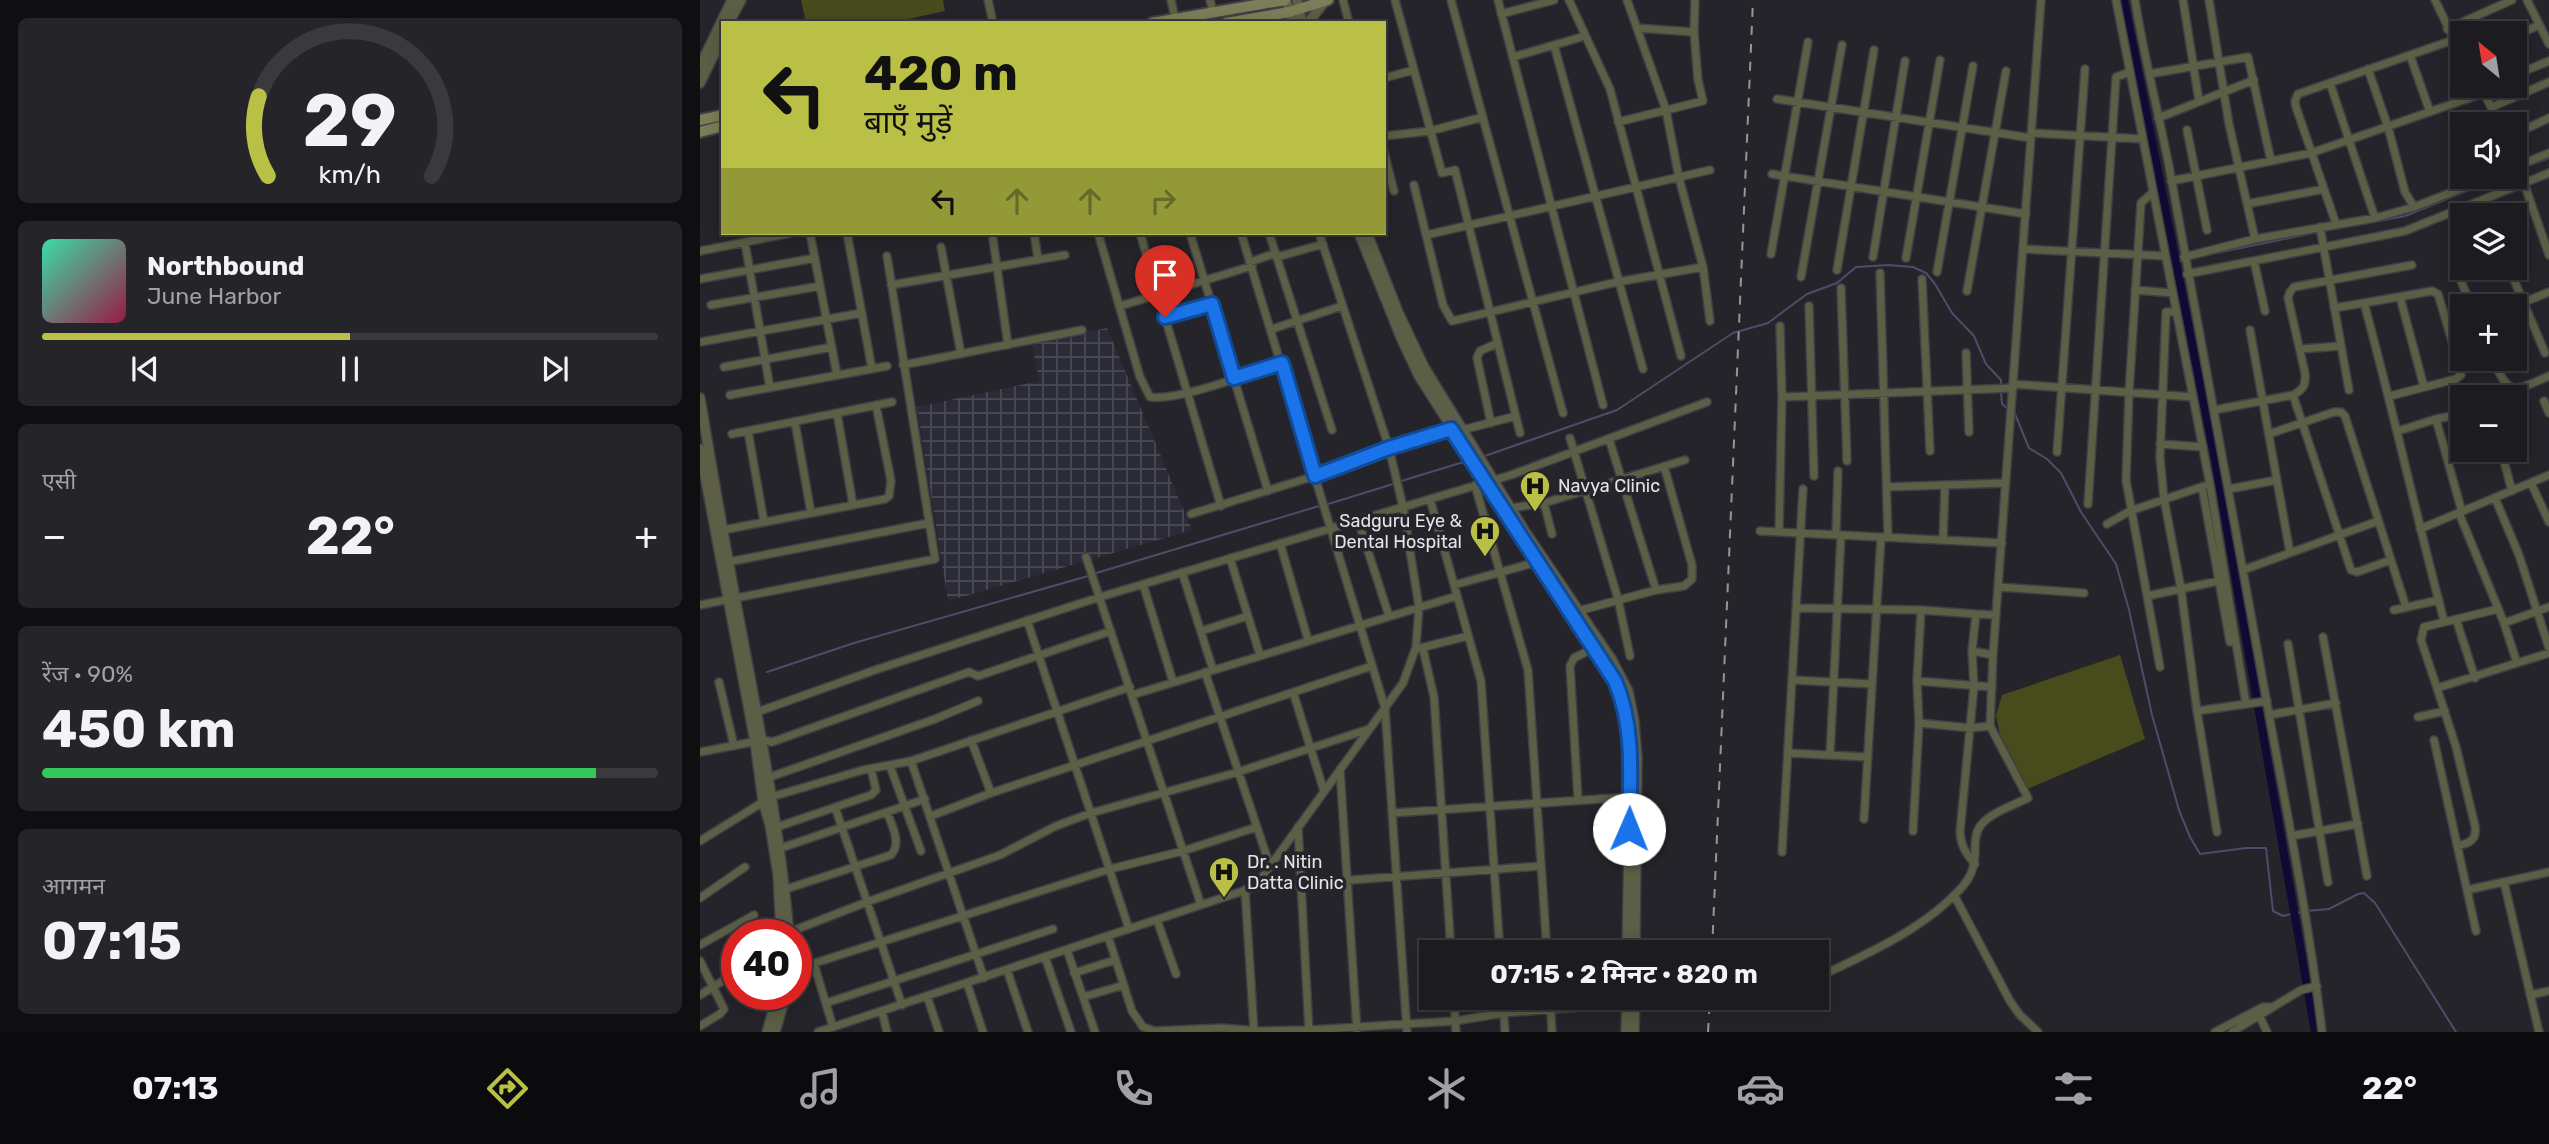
<!DOCTYPE html>
<html lang="hi">
<meta charset="utf-8">
<style>
:root{--surface:#1b1b20;--page:#242429;--text:#f1f3f6;--muted:#a0a1a5;--line:#39393e;--accent:#bac045}
body{margin:0;font-family:Rubik,"Noto Sans Devanagari",sans-serif;background:var(--page);color:var(--text);height:100vh;display:flex;flex-direction:column;font-size:26px;white-space:nowrap}
*{box-sizing:border-box;margin:0}
p{font-size:23px;color:var(--muted)}
.icon{flex:none;width:38px;height:38px;fill:none;stroke:currentColor;stroke-width:2;stroke-linecap:round;stroke-linejoin:round}
.map{position:relative;flex:1;overflow:hidden}
.panel{display:flex;flex-direction:column;gap:18px;padding:18px;background:#0f0f12;width:700px}
.panel>*{flex:none}
.banner{position:absolute;left:21px;top:21px;width:665px;height:214px;border-radius:0px;box-shadow:0 4px 18px #0003,0 0 0 2px var(--line);background:#bac045;color:#111;overflow:hidden}
.needle{width:46px;rotate:330deg}
.controls{position:absolute;left:1750px;top:21px;display:grid;gap:14px}
.controls a{display:grid;place-items:center;width:77px;height:77px;border-radius:0px;background:var(--surface);box-shadow:0 4px 18px #0003,0 0 0 2px var(--line);font-size:35px}
.speed{position:absolute;left:21px;top:919px;display:flex;gap:14px;font-size:35px;font-weight:700;text-align:center}
.speed>*{display:grid;place-content:center;width:91px;height:91px;border-radius:50%;background:var(--surface);box-shadow:0 4px 18px #0003,0 0 0 2px var(--line);line-height:1}
.speed .limit{border:10px solid #d22;background:#fff;color:#111}
.pin{position:absolute;display:grid;place-items:center;width:60px;height:60px;color:#fff;margin:-72px -30px;border-radius:50% 50% 50% 0;rotate:-45deg;box-shadow:0 0 7px #0007}
.pin .icon{rotate:45deg}
.me{position:absolute;width:77px;margin:-38px;rotate:1deg;stroke-linejoin:round;filter:drop-shadow(0 0 5px #0008)}
.turn{display:flex;align-items:center;gap:24px;height:147px;padding:0 28px;font-size:32px}
.turn .icon{width:91px;height:91px;stroke-width:2.5}
.turn b{display:block;font-size:49px;line-height:60px}
.lanes{display:flex;align-items:center;height:66px;padding:0 28px;background:#0003;justify-content:center;gap:35px;direction:ltr}
.lanes .off{opacity:.35}
.big{font-size:52px;font-weight:700;line-height:1.1}
.panel .card{flex:1;display:flex;flex-direction:column;justify-content:center;gap:10px;min-width:0;padding:0 24px;border-radius:10px;background:var(--page)}
.panel .dial{align-items:center;gap:0}
.dial svg{height:182px;overflow:visible;fill:none;stroke:var(--line);stroke-width:7;stroke-linecap:round;text-anchor:middle}
.dial text{fill:var(--text);stroke:none}
.song{display:flex;align-items:center;gap:21px}
.cover{width:84px;height:84px;border-radius:10px;background:linear-gradient(135deg,hsl(160 70% 55%),hsl(340 70% 35%))}
.played{height:7px;border-radius:4px;background:linear-gradient(90deg,var(--accent) 50%,var(--line) 50%)}
.keys{display:flex;justify-content:space-around;direction:ltr}
.heat{display:flex;justify-content:space-between;align-items:center;font-size:38px;direction:ltr}
.charge{height:10px;border-radius:5px;background:linear-gradient(90deg,#34c759 90%,var(--line) 0)}
.trip{position:absolute;left:719px;top:940px;width:410px;height:70px;border-radius:0px;background:var(--surface);box-shadow:0 4px 18px #0003,0 0 0 2px var(--line);font-weight:700;line-height:70px;text-align:center}
.menu{display:flex;height:112px;justify-content:space-around;align-items:center;background:#0b0b0d;color:var(--muted)}
.menu .icon{width:49px;height:49px}
.menu .current{color:var(--accent)}
.menu b{font-size:32px;color:var(--text)}
main{display:flex;flex:1;min-height:0}
.map>svg:first-child{display:block}
.industrial{fill:url(#industrial-grid)}
.pitch{fill:#484b1c}
.lines{fill:none;stroke-linecap:round;stroke-linejoin:round}
.stream{stroke:#514a6a;stroke-width:2}
.canal{stroke:#120834;stroke-width:8}
.minor-casing{stroke:#3f3f45;stroke-width:10}
.tertiary-casing{stroke:#3f3f45;stroke-width:12}
.secondary-casing{stroke:#3f3f45;stroke-width:14}
.minor{stroke:#5c5e46;stroke-width:7}
.tertiary{stroke:#5c5e46;stroke-width:9}
.secondary{stroke:#7b7e58;stroke-width:10}
.rail{stroke:#95959a;stroke-width:2;stroke-dasharray:9 9;stroke-linecap:butt}
.route-casing{stroke:#114b97;stroke-width:18}
.route{stroke:#1a73e8;stroke-width:12}
.labels{text-anchor:middle;stroke-width:7;stroke-linejoin:round;paint-order:stroke}
.poi-label{font-size:18px;fill:#e5e5e9;stroke:#24242a;text-anchor:start}
</style>
<main>
<section class="panel">
<div class="card dial"><svg viewBox="0 0 100 80">
<path d="M14 69A42 42 0 1 1 86 69"/>
<path d="M14 69A42 42 0 0 1 10 34" stroke="#bac045"/>
<text x="50" y="56" font-size="32" font-weight="700">29</text>
<text x="50" y="72" font-size="11">km/h</text>
</svg></div>
<div class="card">
<div class="song"><i class="cover"></i><div><b>Northbound</b><p>June Harbor</p></div></div>
<div class="played"></div>
<div class="keys"><svg class="icon" aria-label="previous" viewBox="0 0 24 24"><path d="M18 5L8 12l10 7zM5 5v14"/></svg><svg class="icon" aria-label="pause" viewBox="0 0 24 24"><path d="M8 5v14M16 5v14"/></svg><svg class="icon" aria-label="next" viewBox="0 0 24 24"><path d="M6 5l10 7-10 7zM19 5v14"/></svg></div>
</div>
<div class="card"><p>एसी</p>
<div class="heat"><a>−</a><b class="big">22°</b><a>+</a></div>
</div>
<div class="card"><p>रेंज · 90%</p><b class="big">450 km</b><div class="charge"></div></div>
<div class="card"><p>आगमन</p><b class="big">07:15</b></div>
</section>
<div class="map">
<svg width="1849" height="1032" viewBox="0 0 1849 1032">
<defs>
<pattern id="industrial-grid" width="8" height="8" patternUnits="userSpaceOnUse" patternTransform="scale(1.75)"><rect width="8" height="8" fill="#2b2b37"/><path d="M0 4h8M4 0v8" fill="none" stroke="#4a4a54"/></pattern>
</defs>
<rect width="100%" height="100%" fill="#24242a"/>
<path class="industrial" d="M407 328 492 530 248 601 217 407 339 381 332 343Z"/>
<path class="pitch" d="M101 0H243L245 11 190 23H106Z
M1420 655 1445 739 1327 789 1300 736 1296 715 1302 695Z"/>
<g class="lines">
<path class="stream" d="M1822 168 1849 158
M1679 221 1705 216 1801 177
M1624 231 1649 226
M1497 257 1618 232
M1475 262 1485 260
M1301 392 1302 404 1308 409
M1315 414 1329 448 1347 459 1361 473 1381 512 1416 564 1429 610 1452 715 1479 810 1490 837 1500 854 1546 848H1566L1573 911 1583 916 1600 912
M782 457 917 410 1033 333 1068 323 1107 294 1137 283 1156 267 1189 265 1213 267 1226 273 1235 284 1252 313 1274 336 1286 364 1301 380V387
M698 482 770 460
M625 505 693 484
M393 574 619 506
M67 672 154 643 388 576
M1606 911 1629 909 1658 894 1664 893 1675 903 1756 1032"/>
<path class="canal" d="M1424 0 1515 460 1615 1032"/>
<g class="minor-casing">
<path id="minor" d="M288 0 293 23
M471 0 475 18
M510 0 513 12
M643 0 649 23
M695 0 742 173 755 170 820 433
M751 0 863 413
M798 0 903 405
M869 0 910 89 981 356
M927 0 966 110 979 178 1003 267 1010 321
M1416 0 1510 485 1546 704
M1435 0C1444 59 1460 117 1471 177 1502 350 1535 524 1566 698 1586 809 1609 920 1622 1032
M1483 0 1499 101
M1509 0 1529 124 1555 239
M1735 0 1762 56
M1827 0 1849 44
M801 14 854 0
M937 28 994 32
M1747 29 1812 0
M1815 36 1839 25
M854 45 943 369
M1710 55 1730 112
M813 57 885 36
M1668 69 1688 127 1705 192 1714 207
M1449 74 1548 57 1571 161
M1815 75 1849 61
M684 78 714 70
M1630 83 1675 218
M1780 86 1800 124
M1077 99 1331 138
M1792 107 1849 82
M1458 118 1554 80
M918 122 1003 101 998 80 994 32 995 0
M1487 130 1507 230
M1332 133 1443 139
M1815 134 1849 118
M684 136 730 131 783 117
M684 152 694 191
M1815 157 1849 255
M1815 167 1849 153
M1072 174 1326 214
M1471 181 1611 153 1784 93
M714 185 743 305 752 321 917 282 1003 267
M1453 192 1441 203 1429 393 1426 480 1460 667
M1547 204 1624 189
M1636 224 1596 107 1595 101 1598 94 1753 40
M1620 227 1649 390
M110 233 137 375
M147 233 172 369
M334 233 338 259
M398 233 440 377 450 397C479 401 551 373 582 363
M440 233 521 506
M490 233 568 491
M541 233 685 708 707 1032
M569 233 632 430
M726 235 1010 170
M293 239 308 345
M45 243 70 388
M241 247 261 354
M1323 249 1465 256
M0 251 91 233
M1071 254 1108 42
M577 257 623 244
M1173 257 1205 61
M1484 257 1555 239 1675 218 1714 207 1791 177
M1206 258 1240 60
M1554 261 1565 311
M550 262 576 253
M1756 268 1771 306
M1809 268 1845 353
M1137 270 1174 50
M1237 272 1273 66
M1180 273 1188 537
M1487 274 1705 231 1849 173
M1101 277 1142 45
M0 279 115 258
M1222 279 1230 451
M191 285 365 255
M1141 288 1147 461
M1435 290 1473 293
M1267 291 1306 71
M1700 297 1724 387
M1664 303 1732 291 1738 294 1760 368 1761 375 1756 379 1690 396
M11 305 120 286
M420 306 552 266
M1109 306 1114 476
M1815 306 1849 292
M1634 308 1664 303C1693 409 1716 515 1744 621
M1476 312H1466L1460 458 1464 499 1481 589 1497 711 1517 832
M465 317 511 304
M572 329 642 306
M1550 330 1590 553
M0 342 162 313
M1600 349 1641 346
M1266 353 1269 432
M1793 359C1809 398 1814 391 1849 376
M203 365 382 330
M24 367 132 347
M1313 384 1493 397
M30 395 187 366
M1593 395 1651 570 1657 572 1691 560
M1082 397 1313 388
M1844 401 1849 413
M1514 410 1593 395C1604 389 1606 385 1605 373L1588 298 1590 292 1594 287 1712 265
M137 413 153 505
M1736 419 1762 512
M95 422 111 513
M791 423 777 358 780 351 798 343
M762 430 816 416
M48 431 64 522
M1698 431 1736 419 1762 414
M32 434 192 402
M1569 434 1634 412H1641L1645 416 1706 607
M870 438 918 599 930 656
M909 439 956 590
M1460 444 1503 447
M1801 450 1812 491
M1357 452 1385 69
M1831 483 1849 522
M775 485 828 670 847 952
M1187 487 1306 483
M1502 487 1530 642
M1529 489 1577 480
M1795 498 1819 555 1849 648
M730 499 781 681 800 952
M844 503 852 534
M1388 504 1416 77 1430 72
M811 508 844 503 985 460
M1759 513 1804 623 1849 607
M491 514 615 476 751 429
M658 520 689 616
M1407 524 1430 511 1504 486
M1720 529 1849 475
M23 530 185 499 189 496 191 481 176 405
M1060 531 1302 543
M1079 532 1082 397 1080 326
M1136 535 1138 471
M1243 540 1245 485
M580 543 608 640
M386 557 501 905
M530 558 560 655
M23 563 229 523
M1543 570 1678 521
M482 572 513 670
M443 584 473 682
M754 585 837 562
M1299 587 1384 593
M1447 596 1519 581
M0 605 235 559 187 256
M1097 608 1221 610
M1798 609 1724 627 1721 640 1737 688 1849 653
M1694 610 1739 600
M878 611 956 590 984 586 992 579V565L964 466
M1276 614 1296 615
M1756 619 1775 678
M327 620 429 929
M1804 623 1817 663
M501 631 548 616
M1623 637 1667 876
M1588 644 1628 882
M720 648 768 636
M723 649 734 697 751 952
M1272 651 1274 686 1260 832C1261 846 1266 854 1275 864
M505 672 570 866
M1092 680 1172 684
M1217 681 1292 687
M19 682 34 746
M1737 688 1756 747 1775 826C1777 840 1770 843 1757 846
M593 692 624 791
M432 695 757 596
M1497 711 1567 701
M57 712 178 669 400 597 811 475 1007 402
M1569 715 1636 703
M1718 717 1745 711
M1219 723 1271 728 1290 726
M271 740 291 793
M1734 740 1776 931
M0 752 63 740 72 742 269 672 278 676 411 631
M1088 753 1167 757
M1130 755 1141 535
M211 761 284 978
M190 766 221 851
M640 769 657 1032
M70 777 235 719 278 701
M878 799 870 666 874 658 894 648
M135 807 202 1005
M692 813 930 797
M231 816 291 793 672 666
M1164 819 1181 537
M77 827 171 795 176 790 171 769
M598 827 609 1032
M1213 831 1219 723 1217 681 1221 610 1276 614 1272 651 1293 655
M1591 836 1658 824
M0 841 71 797 163 770 211 761 430 687
M74 848H81L225 799
M1082 852 1103 489
M1804 882 1839 1032
M555 887 703 683 716 647 719 607 703 507 689 448 619 233
M545 890 554 1031
M1767 890 1849 872
M80 891 191 855C202 843 192 826 187 812
M1254 895 1310 1001 1320 1015 1338 1032
M0 898 45 867
M457 920 476 974
M87 933 167 902 300 855 356 826 391 813 538 772 669 729
M408 936 432 1011 443 1027 455 1031 522 1028 560 1031 609 1030 755 1021 804 1013 930 1003
M0 945 54 915
M367 950 395 1032
M345 957 371 1032
M0 961 24 1009 20 1014 0 1026
M114 964 133 1027
M96 969 410 869 483 851 557 827
M307 970 328 1032
M374 973 415 960
M1116 978C1167 954 1225 929 1263 886 1284 861 1268 842 1281 825 1290 813 1314 805 1328 798L1290 726 1293 655 1341 0
M267 983 283 1032
M0 995 37 972
M1830 995 1849 991
M227 996 239 1032
M383 997 424 985
M754 998 756 1032
M803 998 805 1032
M850 998 852 1032
M126 1003 353 929
M182 1011 187 1032
M1560 1017 1567 1032
M118 1032 555 887 841 866
M1515 1032 1563 1007H1572
M1532 1032 1601 990 1617 986"/>
</g>
<g class="tertiary-casing">
<path id="tertiary" d="M586 0 593 23
M597 0 602 23
M29 23 41 0
M608 23 625 1
M0 66 32 0
M0 83 23 36
M659 233 702 340 719 376 822 538 907 667 920 693 927 722 930 783 927 952
M667 233 698 312 724 367 824 530 912 660 928 691 934 721 937 757 935 952
M0 398C13 475 26 552 41 629 60 731 80 831 89 934
M0 449 55 742 63 802 70 825 78 875 81 934
M67 1032 78 994
M75 1032 86 994
M926 1032 927 998
M934 1032 935 998"/>
</g>
<g class="secondary-casing">
<path id="secondary" d="M452 23 585 0
M526 23 589 12 628 0
M0 120 23 115
M0 132 23 126"/>
</g>
<use href="#minor" class="minor"/>
<use href="#tertiary" class="tertiary"/>
<use href="#secondary" class="secondary"/>
<path class="rail" d="M1012 952 1053 0
M1008 1032 1010 998"/>
</g>
<g class="lines">
<g class="route-casing">
<path id="route" d="M465 317 512 304 534 378 582 363 615 476 689 448 751 429 915 681C935 727 930 780 929 829"/>
</g>
<use href="#route" class="route"/>
</g>
<defs>
<g id="hospital-pin" transform="scale(1.575)"><path d="M0 17L-7.5 6A9.5 9.5 0 1 1 7.5 6Z" fill="#bac045" stroke="#24242a"/><path d="M-5-5h3v3.5h4V-5h3V5h-3V1.5h-4V5h-3Z" fill="#111"/></g>
</defs>
<g fill-rule="evenodd">
<use href="#hospital-pin" x="835" y="486"/>
<use href="#hospital-pin" x="785" y="531"/>
<use href="#hospital-pin" x="524" y="872"/>
</g>
<g class="labels">
<g class="poi-label">
<text x="858" y="492">Navya Clinic</text>
<text x="762" y="527" text-anchor="end">Sadguru Eye &amp;<tspan x="762" dy="21">Dental Hospital</tspan></text>
<text x="547" y="868">Dr. . Nitin<tspan x="547" dy="21">Datta Clinic</tspan></text>
</g>
</g>
</svg>
<div class="controls">
<a><svg class="needle" viewBox="-14 -14 28 28"><path d="M0-13l5 13h-10z" fill="#e53935"/><path d="M0 13l5-13h-10z" fill="#a0a1a5"/></svg></a>
<a><svg class="icon" aria-label="sound" viewBox="0 0 24 24"><path d="M4 9h4l5-4v14l-5-4H4zM17 9q2 3 0 6"/></svg></a>
<a><svg class="icon" aria-label="layers" viewBox="0 0 24 24"><path d="M12 4l9 5-9 5-9-5zM3 14l9 5 9-5"/></svg></a>
<a>+</a>
<a>−</a>
</div>
<div class="speed"><div class="limit">40</div></div>
<div class="pin" style="left:465px;top:317px;background:#d93025"><svg class="icon" aria-label="arrive" viewBox="0 0 24 24"><path d="M6 21V4h12l-3 4 3 4H6"/></svg></div>
<svg class="me" style="left:929px;top:829px" viewBox="-20 -20 40 40"><circle r="19" fill="#fff"/><path d="M0-13L10 11 0 6-10 11z" fill="#1a73e8"/></svg>
<div class="trip">07:15 · 2 मिनट · 820 m</div>
<div class="banner">
<div class="turn"><svg class="icon" aria-label="left" viewBox="0 0 24 24"><path d="M17 20v-9H6M10 6l-5 5 5 5"/></svg><div><b>420 m</b>बाएँ मुड़ें</div></div>
<div class="lanes"><svg class="icon" aria-label="left" viewBox="0 0 24 24"><path d="M17 20v-9H6M10 6l-5 5 5 5"/></svg><svg class="icon off" aria-label="ahead" viewBox="0 0 24 24"><path d="M12 20V5M6 11l6-6 6 6"/></svg><svg class="icon off" aria-label="ahead" viewBox="0 0 24 24"><path d="M12 20V5M6 11l6-6 6 6"/></svg><svg class="icon off" aria-label="right" viewBox="0 0 24 24"><path d="M7 20v-9h11M14 6l5 5-5 5"/></svg></div>
</div>
</div>
</main>
<nav class="menu">
<b>07:13</b>
<svg class="icon current" aria-label="directions" viewBox="0 0 24 24"><path d="M12 3l9 9-9 9-9-9zM9 14v-3h6M13 9l2 2-2 2"/></svg>
<svg class="icon" aria-label="music" viewBox="0 0 24 24"><path d="M9 18V5l10-2v13"/><circle cx="6" cy="18" r="3"/><circle cx="16" cy="16" r="3"/></svg>
<svg class="icon" aria-label="phone" viewBox="0 0 24 24"><path d="M5 4h4l2 5-3 2q2 4 5 5l2-3 5 2v4C11 20 4 13 5 4z"/></svg>
<svg class="icon" aria-label="climate" viewBox="0 0 24 24"><path d="M12 3v18M4 7l16 10M4 17L20 7"/></svg>
<svg class="icon" aria-label="car" viewBox="0 0 24 24"><path d="M5 17H2v-5l4-1 3-4h7l3 4 3 1v5h-3M9 17h6M6 11h13"/><circle cx="7" cy="17" r="2"/><circle cx="17" cy="17" r="2"/></svg>
<svg class="icon" aria-label="filters" viewBox="0 0 24 24"><path d="M4 7h16M4 17h16"/><circle cx="9" cy="7" r="2"/><circle cx="15" cy="17" r="2"/></svg>
<b>22°</b>
</nav>
